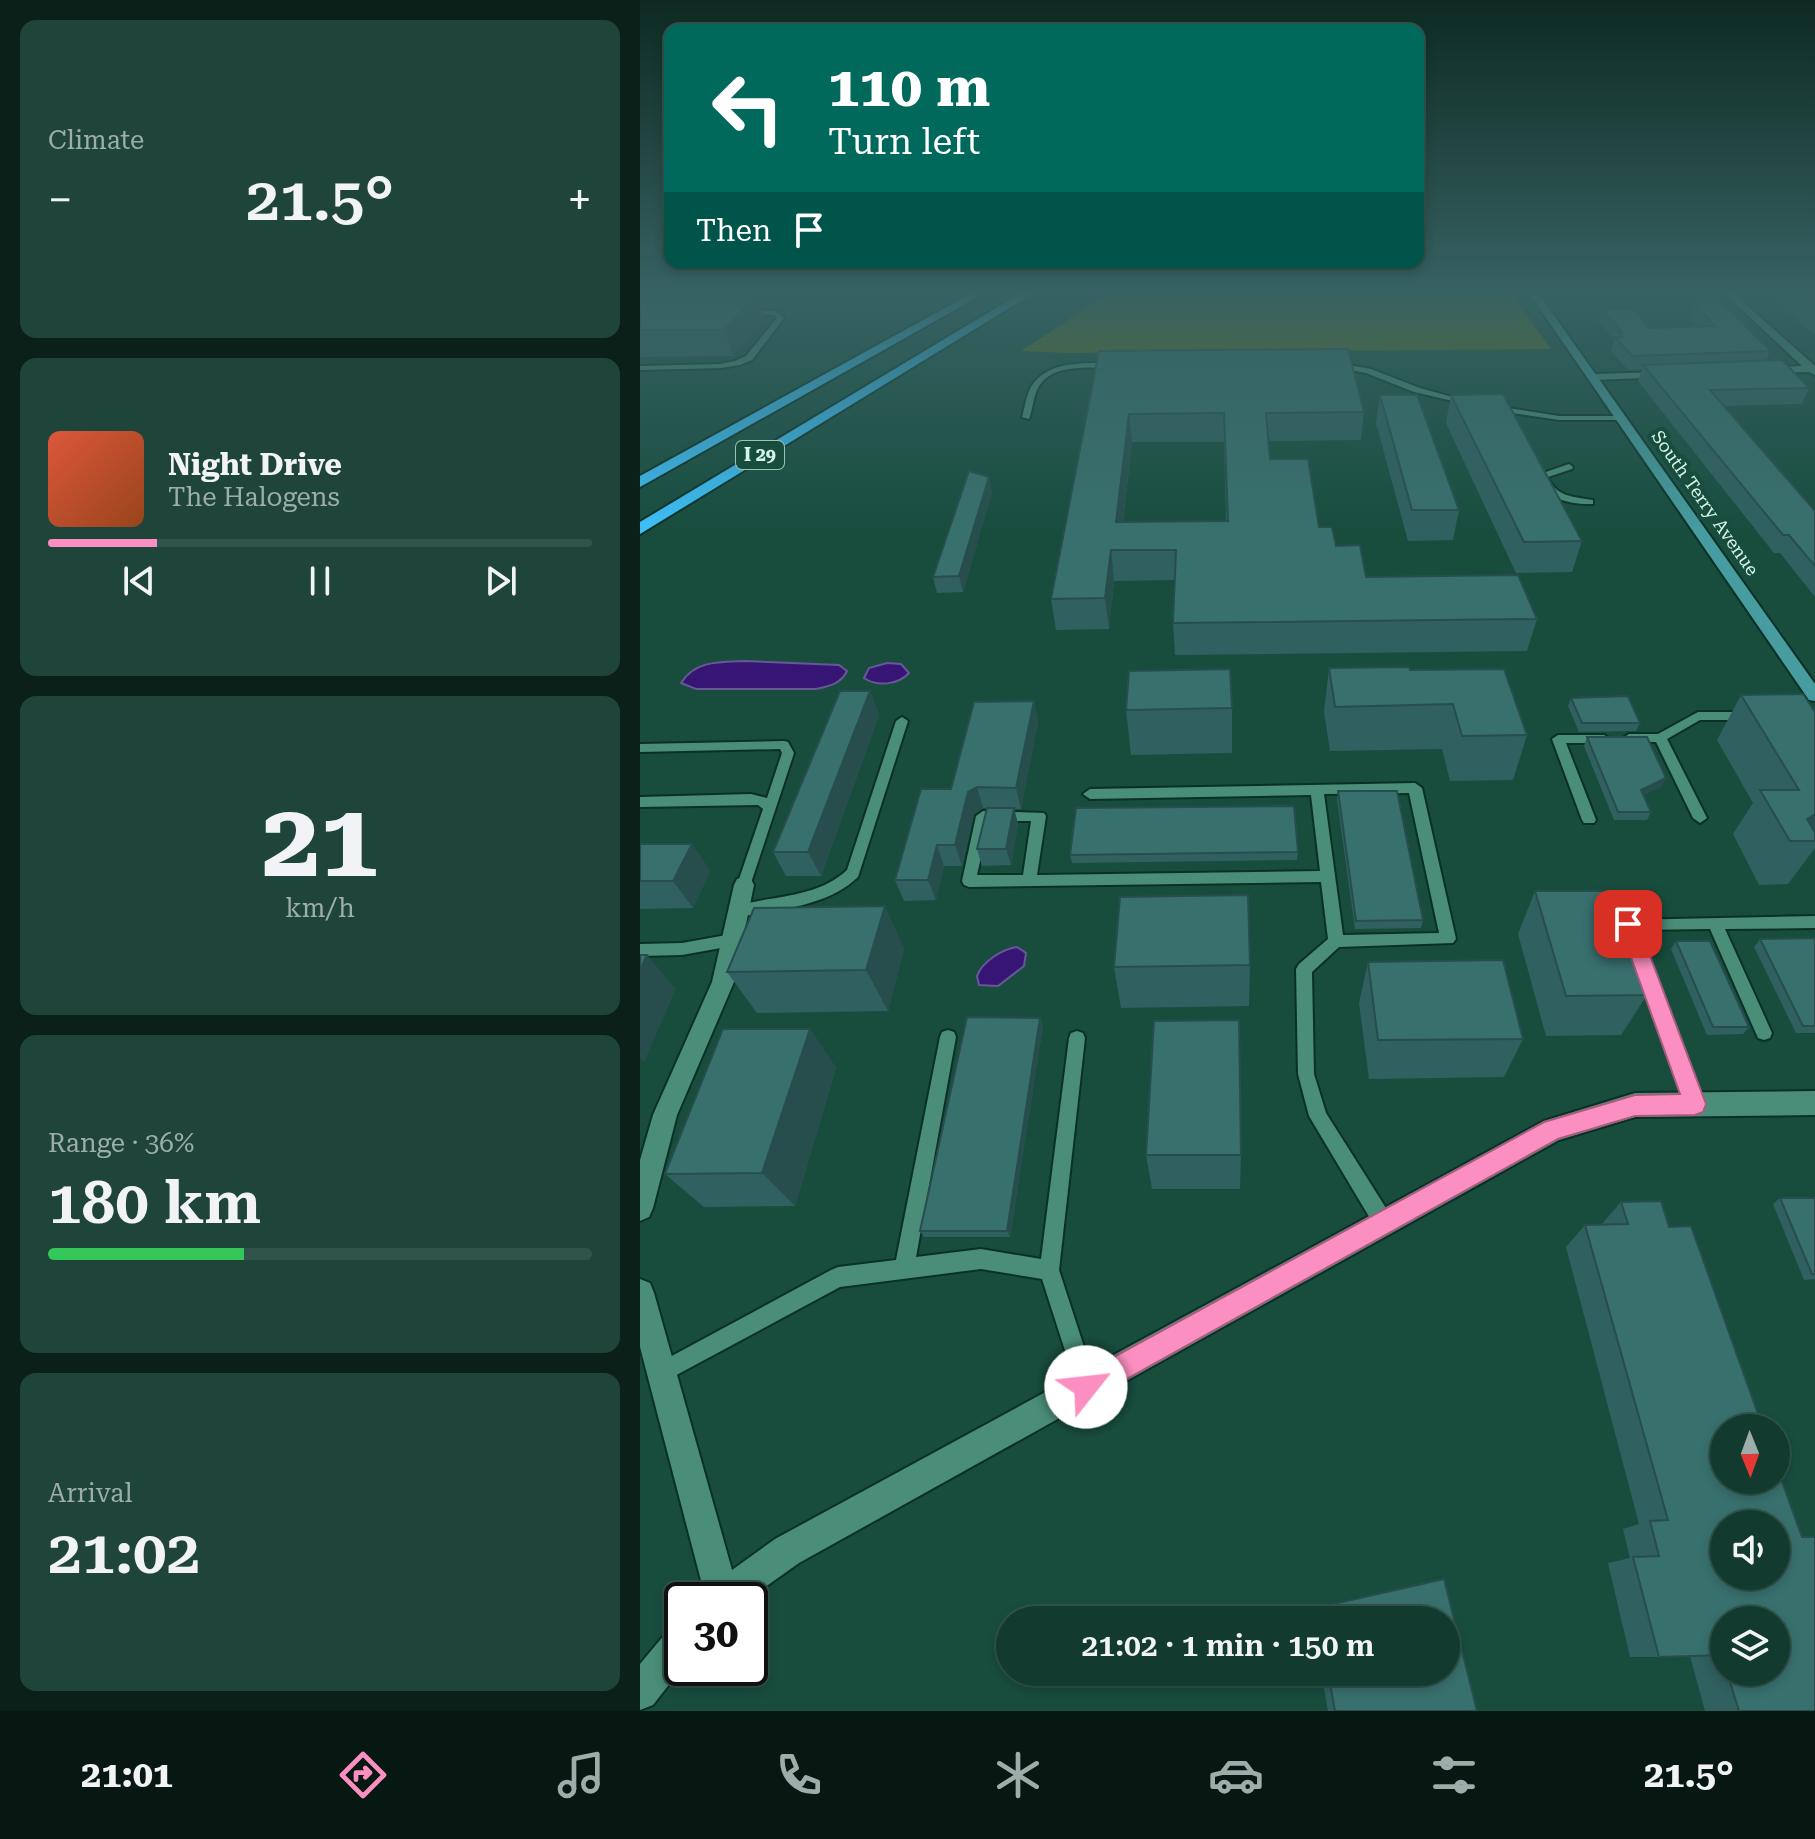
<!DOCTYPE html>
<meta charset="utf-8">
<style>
:root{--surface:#123a2e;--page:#1f453a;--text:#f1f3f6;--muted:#9cadaa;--line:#31544a;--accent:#fc8fc1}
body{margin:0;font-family:"Roboto Serif",serif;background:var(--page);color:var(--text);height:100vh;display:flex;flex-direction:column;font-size:30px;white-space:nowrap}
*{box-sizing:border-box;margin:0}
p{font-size:26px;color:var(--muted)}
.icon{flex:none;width:44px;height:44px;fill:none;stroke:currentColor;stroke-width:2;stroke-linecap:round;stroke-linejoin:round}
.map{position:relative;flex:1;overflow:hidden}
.panel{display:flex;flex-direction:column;gap:20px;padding:20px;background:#0a2019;width:640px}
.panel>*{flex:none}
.hud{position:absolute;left:24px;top:24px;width:760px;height:244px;border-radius:16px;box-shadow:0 4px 12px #0003,0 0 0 2px var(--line);background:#00695c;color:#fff;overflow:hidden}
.needle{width:52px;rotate:179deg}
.tools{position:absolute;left:1070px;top:1414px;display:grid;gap:16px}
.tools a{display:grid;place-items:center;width:80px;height:80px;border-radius:50%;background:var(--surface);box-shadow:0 4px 12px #0003,0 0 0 2px var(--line);font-size:40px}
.speed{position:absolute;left:24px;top:1582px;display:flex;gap:16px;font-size:40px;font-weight:700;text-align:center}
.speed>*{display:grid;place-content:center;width:104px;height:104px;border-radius:50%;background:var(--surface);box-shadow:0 4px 12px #0003,0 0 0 2px var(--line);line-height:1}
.speed .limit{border:4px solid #111;border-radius:12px;background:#fff;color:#111}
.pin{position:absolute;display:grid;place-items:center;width:68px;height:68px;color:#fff;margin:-34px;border-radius:16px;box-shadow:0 4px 12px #0006}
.me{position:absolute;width:88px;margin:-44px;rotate:61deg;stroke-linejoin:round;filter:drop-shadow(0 0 6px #0008)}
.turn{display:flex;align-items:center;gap:28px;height:168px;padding:0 32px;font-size:36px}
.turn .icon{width:104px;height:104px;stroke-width:2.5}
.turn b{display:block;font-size:56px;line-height:68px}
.then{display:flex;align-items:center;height:76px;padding:0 32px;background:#0003;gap:16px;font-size:30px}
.big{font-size:60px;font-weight:600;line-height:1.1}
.panel .widget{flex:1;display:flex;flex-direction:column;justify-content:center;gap:12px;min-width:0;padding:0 28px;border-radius:16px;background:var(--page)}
.panel .dial{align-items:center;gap:0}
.dial b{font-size:104px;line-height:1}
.song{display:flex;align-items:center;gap:24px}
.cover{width:96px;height:96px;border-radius:12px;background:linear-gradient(135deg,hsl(10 70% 55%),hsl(20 70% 35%))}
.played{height:8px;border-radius:4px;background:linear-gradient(90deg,var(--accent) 20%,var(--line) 20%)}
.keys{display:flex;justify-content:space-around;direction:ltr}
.heat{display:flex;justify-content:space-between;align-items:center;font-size:44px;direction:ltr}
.charge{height:12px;border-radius:6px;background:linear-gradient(90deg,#34c759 36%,var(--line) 0)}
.trip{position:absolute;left:356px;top:1606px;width:464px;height:80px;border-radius:40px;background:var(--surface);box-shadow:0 4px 12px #0003,0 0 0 2px var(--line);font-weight:600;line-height:80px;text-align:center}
.tabs{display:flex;height:128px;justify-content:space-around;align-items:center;background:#071712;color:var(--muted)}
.tabs .icon{width:56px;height:56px}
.tabs .on{color:var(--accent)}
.tabs b{font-size:36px;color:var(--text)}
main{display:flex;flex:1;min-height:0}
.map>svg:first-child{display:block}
.green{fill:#696c11}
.water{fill:#371574;stroke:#665897;stroke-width:2}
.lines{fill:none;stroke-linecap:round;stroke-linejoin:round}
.lane-casing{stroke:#0b3026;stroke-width:4}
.street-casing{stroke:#0b3026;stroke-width:4}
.secondary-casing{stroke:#0b3026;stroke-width:4}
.highway-casing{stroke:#0b3026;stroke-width:4}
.lane{fill:#4a8d79;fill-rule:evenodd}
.street{fill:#4a8d79;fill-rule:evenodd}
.secondary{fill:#469c9f;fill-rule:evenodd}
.highway{fill:#3dc0f9;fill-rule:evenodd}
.wall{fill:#30605f;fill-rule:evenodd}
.shaded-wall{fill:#274e4d}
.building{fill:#38706e;stroke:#274e4d;stroke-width:2;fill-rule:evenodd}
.route{fill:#fc8fc1;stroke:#a45d7d;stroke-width:2}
.labels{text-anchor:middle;stroke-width:8;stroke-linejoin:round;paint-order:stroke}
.shield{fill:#184d3e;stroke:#9cc3b6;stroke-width:2}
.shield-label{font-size:18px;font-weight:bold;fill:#d4f6ea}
.far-street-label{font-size:18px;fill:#d4f6ea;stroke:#184d3e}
</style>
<main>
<section class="panel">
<div class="widget"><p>Climate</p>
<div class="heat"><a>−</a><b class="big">21.5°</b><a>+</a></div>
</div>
<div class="widget">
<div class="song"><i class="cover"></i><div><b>Night Drive</b><p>The Halogens</p></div></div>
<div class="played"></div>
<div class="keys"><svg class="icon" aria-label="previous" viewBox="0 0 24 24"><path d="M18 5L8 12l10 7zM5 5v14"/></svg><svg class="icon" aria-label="pause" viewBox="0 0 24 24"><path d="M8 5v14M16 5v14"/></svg><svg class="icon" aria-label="next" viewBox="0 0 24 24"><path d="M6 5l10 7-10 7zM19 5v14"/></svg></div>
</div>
<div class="widget dial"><b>21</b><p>km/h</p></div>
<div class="widget"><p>Range · 36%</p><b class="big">180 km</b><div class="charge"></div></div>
<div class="widget"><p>Arrival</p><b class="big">21:02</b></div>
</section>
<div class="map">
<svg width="1175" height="1711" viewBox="0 0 1175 1711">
<rect width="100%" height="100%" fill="#184d3e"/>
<path class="green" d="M469 293H871L911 349 429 353 381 351Z"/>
<path class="water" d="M105 661 199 665 207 671C201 684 189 686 176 689H56L41 683C55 660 81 662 105 661Z
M247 663 261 664 269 673C258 685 237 687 224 678L229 668Z
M377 947 386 953 384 966 358 986 339 985 337 976C342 962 362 949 377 947Z"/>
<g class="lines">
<g class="lane-casing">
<path id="lane" d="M68 293H122L119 295H71Z
M102 310 135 311 144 318 112 360 100 365 81 368 0 370V366L81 364 95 361 106 356 137 318 133 315 104 313Z
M472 363H475V367C450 369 412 362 398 388 393 397 393 409 389 419L382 417C385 407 386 396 391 387 407 360 445 363 472 363Z
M697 363 731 369 780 388 830 402 826 404 774 392 726 373 694 367 693 365Z
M855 406 919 416H981L985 418 981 420H919L852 410 851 408Z
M929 464 933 467 932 469 908 477C915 497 935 497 953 500V504C932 505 901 499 900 474Z
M1058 712H1107L1113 716 1107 720H1060L1027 739 1067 818 1060 823 1053 818 1016 742H989L983 738 989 734H1018Z
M262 717 268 721 218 877C187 907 138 909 98 917L93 915 91 911 93 907C131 895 176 899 207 870L256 721Z
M918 735H964L970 739 964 743H926L956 820 954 823H944L942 820 912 739Z
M144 741 148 742 154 753 109 889H99L97 885 123 809 118 805 0 807V797L111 794 127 798 142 753 140 749 0 752V744Z
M775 783 782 788 816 939 813 943 699 947 672 972 674 1074 686 1113 751 1216 753 1223 751 1230 744 1232 737 1230 669 1116 658 1074 656 969 659 964 688 939 681 882 329 887 324 885 322 881 336 816 343 811 404 813 406 816 397 875 680 871 671 795 450 799 443 794 450 789ZM769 793 799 933 703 935 684 794ZM349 821H391L383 875H337Z
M1175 916V928L1085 929 1132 1033 1130 1038 1124 1040 1118 1038 1070 929 998 930 1064 1104 1061 1110 1055 1112 1049 1110 981 924 983 920Z
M92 934 97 936 100 940 97 944 92 946 42 955 0 956V944L42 943Z
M308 1030 314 1032 316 1037 276 1257 341 1249 401 1259 429 1038 431 1033 437 1031 443 1033 445 1038 419 1270 457 1387 453 1394 446 1398 439 1394 402 1279 341 1269 200 1287 29 1379 22 1382 15 1379 12 1372 15 1365 191 1270 198 1267 256 1260 300 1037 302 1032Z"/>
</g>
<g class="street-casing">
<path id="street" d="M1084 293H1093L1175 366V375L1169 372 1121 373V369L1125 368 1162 366Z
M1025 372 1030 375 1029 377 953 380 948 377 953 374Z
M104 877 111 879 114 885 94 982 37 1115 13 1208 9 1217 0 1221V1160L13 1115 72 982 94 885 97 879Z
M1175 1091V1115L995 1117 919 1140 159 1563 107 1600H61L64 1592 0 1347V1279L10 1283 14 1293 92 1570 135 1539 904 1121 995 1093Z
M42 1623V1668L13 1705 0 1710V1664L30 1628Z"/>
</g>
<g class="secondary-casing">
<path id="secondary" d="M889 293H898L1175 684V701L1169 700Z"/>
</g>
<g class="highway-casing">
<path id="highway" d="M332 293H345L0 487V476Z
M381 293H394L0 534V522Z"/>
</g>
<use href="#lane" class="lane"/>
<use href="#street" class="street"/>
<use href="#secondary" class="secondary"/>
<use href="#highway" class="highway"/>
</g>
<path class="wall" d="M0 293 125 319 94 356 0 357Z
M1127 293H1175V335Z
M1053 302 1130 351 1126 361 1169 388 1162 404 1084 406 1175 511V597L1140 553H1134L998 381 1002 369 988 370 971 351 974 340 959 322 962 309 1009 328 1058 326 1048 315Z
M459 351 724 412 721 440 628 441 630 459 679 527 726 577 897 619 887 651 535 655 533 623 535 580 474 581 469 629 416 630 411 599ZM492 442H584L586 521H483Z
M740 395 819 510 813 540 768 541 736 423Z
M811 395 942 541 932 572 876 573 806 423Z
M352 492 323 592 297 593 293 577Z
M689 668 770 670 887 735 873 780 810 781 802 749 690 751 684 712Z
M230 691 239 715 181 876H146L133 852Z
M1101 695 1175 712V848L1148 884 1119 885 1093 834 1113 803 1077 740Z
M931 698 1000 723 996 731 939 732 928 706Z
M394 701 398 722 381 809H374L378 824 371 865 342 866 337 849 347 808H343L334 814 322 866H304L296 900 264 901 255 880 311 789Z
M592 708V753L491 755 486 710Z
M947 737 1022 786 1003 795 1011 812 1007 820H974L944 746Z
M698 791 783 920 781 928 715 929 697 800Z
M0 844H52L70 871 53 908 0 909Z
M658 852 657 860 432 863 430 855Z
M895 891 1007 995 981 1035 906 1036 878 934Z
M1175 938V1033H1156L1114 947 1120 939Z
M1036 941 1109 1027 1103 1034 1067 1035 1031 949Z
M264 948 248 1011 117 1013 87 972Z
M728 962 883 1039 864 1077 729 1079 719 1003Z
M610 965 609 1006 481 1008 474 967Z
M400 1018 403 1025 370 1237H284L280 1231Z
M170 1029 196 1068 155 1206 64 1207 25 1174Z
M506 1155H601L600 1189H512Z
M1140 1198H1175V1279L1164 1280 1133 1204Z
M981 1202 1175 1711H1065L1050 1656 1019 1657H990L968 1563 990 1558 983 1529 999 1524 926 1247 945 1225H961ZM1084 1620 1136 1672H1084Z
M804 1579 837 1711H688L681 1672H806V1620H672L671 1611 676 1608Z"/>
<path class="shaded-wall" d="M117 294 125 319 94 356 84 330Z
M489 414 492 442 479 552 476 522Z
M349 477 352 492 323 592 319 576Z
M471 550 474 581 469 629 465 598Z
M230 691 239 715 181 876 168 852Z
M394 701 398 722 381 809 376 788Z
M1026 778 1022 786 997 798 1001 790Z
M337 787 343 808 334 814 322 866 315 845 328 792Z
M374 808 378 824 371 865 366 849Z
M1175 814V838L1167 819Z
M52 844 70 871 53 908 33 881Z
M297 845 304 866 296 900 288 880Z
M245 906 264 948 248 1011 226 970Z
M7 955 36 989 4 1062 0 1058V970Z
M400 1018 403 1025 370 1237 367 1231Z
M170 1029 196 1068 155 1206 122 1173Z"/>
<path class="building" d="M0 293H85L117 294 84 330H0Z
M1063 293H1073L1130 351 992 356 975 337H983L979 332H982L962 309H994L1009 328 1075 326 1053 302Z
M1161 293H1175V304Z
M708 349 724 412 626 413 630 459H668L679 527H692L696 546 720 545 726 577 878 575 897 619 533 623 536 550H471L465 598 411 599 459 351ZM584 413 588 521 476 522 489 414Z
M1142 360 1169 388 1070 390 1175 511V566L1149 535H1143L1003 365Z
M863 394 942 541 884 542 811 395Z
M740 395H777L819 510H772Z
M329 471 349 477 319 576 293 577Z
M769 667 770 670 864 669 887 735 822 736 813 704 695 707 689 668Z
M590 669 592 708 486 710 489 671Z
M200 691H230L168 852H133Z
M1163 694 1175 712V814L1167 819 1175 833V841H1150L1120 790H1159L1101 695Z
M988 696 1000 723H942L931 698Z
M394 701 376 788 337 787 328 792 315 845H297L288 880H255L281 789H311L334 702Z
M947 737H1007L1026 778 1001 790 1011 812H978Z
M698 791H757L783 920 716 921Z
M654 806 658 852 430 855 436 808Z
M347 808H374L366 849H337Z
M0 844H52L33 881H0Z
M895 891H969L1007 995 926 996Z
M608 895 610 965 474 967 480 897Z
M245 906 226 970 87 972 114 908Z
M1175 938V1026H1163L1120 939Z
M1036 941H1070L1109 1027H1073Z
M0 955H7L0 970Z
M863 960 883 1039 738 1040 728 962Z
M327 1017 400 1018 367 1231H280Z
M599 1020 601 1155H506L514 1021Z
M83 1029H170L122 1173 25 1174Z
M1140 1198H1175V1274H1172Z
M1021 1201 1029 1227 1051 1226 1123 1428H1084V1480H1136V1465L1162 1537H1175V1711H1099L1087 1672H1136V1620H1084V1660L1082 1655 1019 1657 993 1557 1019 1556 1010 1521 1028 1520 945 1225 988 1224 981 1202ZM1084 1524H1136V1576H1084Z
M804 1579 837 1711H695L688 1672H806V1620H678L676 1608Z"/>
<linearGradient id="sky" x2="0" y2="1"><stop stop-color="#0d2a22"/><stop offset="0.55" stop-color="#376263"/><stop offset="1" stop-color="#376263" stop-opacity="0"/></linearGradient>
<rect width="1175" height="532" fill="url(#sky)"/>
<path class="route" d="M988 916 995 919 998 924 1066 1104 1063 1112 1055 1115 995 1116 918 1139 456 1396 446 1401 437 1396 433 1387 437 1377 904 1122 995 1095 1040 1094 979 924 981 919Z"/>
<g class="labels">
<rect class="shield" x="96" y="441" width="48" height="28" rx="6"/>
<g class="shield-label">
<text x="120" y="461">I 29</text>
</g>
<g class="far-street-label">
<text transform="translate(1065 503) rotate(55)" y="6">South Terry Avenue</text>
</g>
</g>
</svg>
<div class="tools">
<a><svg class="needle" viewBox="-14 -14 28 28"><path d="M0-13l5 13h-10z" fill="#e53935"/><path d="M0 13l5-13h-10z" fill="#9cadaa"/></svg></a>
<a><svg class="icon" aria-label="sound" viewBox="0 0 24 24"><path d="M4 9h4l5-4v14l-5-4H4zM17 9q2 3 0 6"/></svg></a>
<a><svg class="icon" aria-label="layers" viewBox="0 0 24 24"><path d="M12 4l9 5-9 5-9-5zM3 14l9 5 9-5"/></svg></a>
</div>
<div class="speed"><div class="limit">30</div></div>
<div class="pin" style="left:988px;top:924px;background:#d93025"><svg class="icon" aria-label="arrive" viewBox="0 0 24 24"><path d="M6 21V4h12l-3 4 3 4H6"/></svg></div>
<svg class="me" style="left:446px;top:1387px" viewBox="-20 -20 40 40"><circle r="19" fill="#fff"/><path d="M0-13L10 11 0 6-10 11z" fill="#fc8fc1"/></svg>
<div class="trip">21:02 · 1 min · 150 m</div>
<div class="hud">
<div class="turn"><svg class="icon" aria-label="left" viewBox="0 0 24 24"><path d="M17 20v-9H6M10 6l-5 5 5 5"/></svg><div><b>110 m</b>Turn left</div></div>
<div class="then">Then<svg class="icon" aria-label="arrive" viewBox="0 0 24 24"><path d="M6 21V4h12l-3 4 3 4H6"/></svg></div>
</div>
</div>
</main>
<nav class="tabs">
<b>21:01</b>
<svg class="icon on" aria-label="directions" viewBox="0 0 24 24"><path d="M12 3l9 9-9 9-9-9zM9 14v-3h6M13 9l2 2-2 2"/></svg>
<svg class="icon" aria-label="music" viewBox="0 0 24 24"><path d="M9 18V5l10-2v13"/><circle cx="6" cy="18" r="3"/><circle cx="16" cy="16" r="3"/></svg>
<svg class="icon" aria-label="phone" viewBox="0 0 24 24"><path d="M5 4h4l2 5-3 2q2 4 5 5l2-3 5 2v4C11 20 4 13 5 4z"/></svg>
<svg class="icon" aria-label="climate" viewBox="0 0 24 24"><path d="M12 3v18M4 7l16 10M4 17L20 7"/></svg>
<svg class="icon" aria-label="car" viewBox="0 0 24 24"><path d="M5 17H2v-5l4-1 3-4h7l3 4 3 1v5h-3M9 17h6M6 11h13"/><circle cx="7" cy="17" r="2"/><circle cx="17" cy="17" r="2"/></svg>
<svg class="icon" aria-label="filters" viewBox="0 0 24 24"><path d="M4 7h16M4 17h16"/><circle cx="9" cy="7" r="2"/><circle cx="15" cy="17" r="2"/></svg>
<b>21.5°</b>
</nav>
